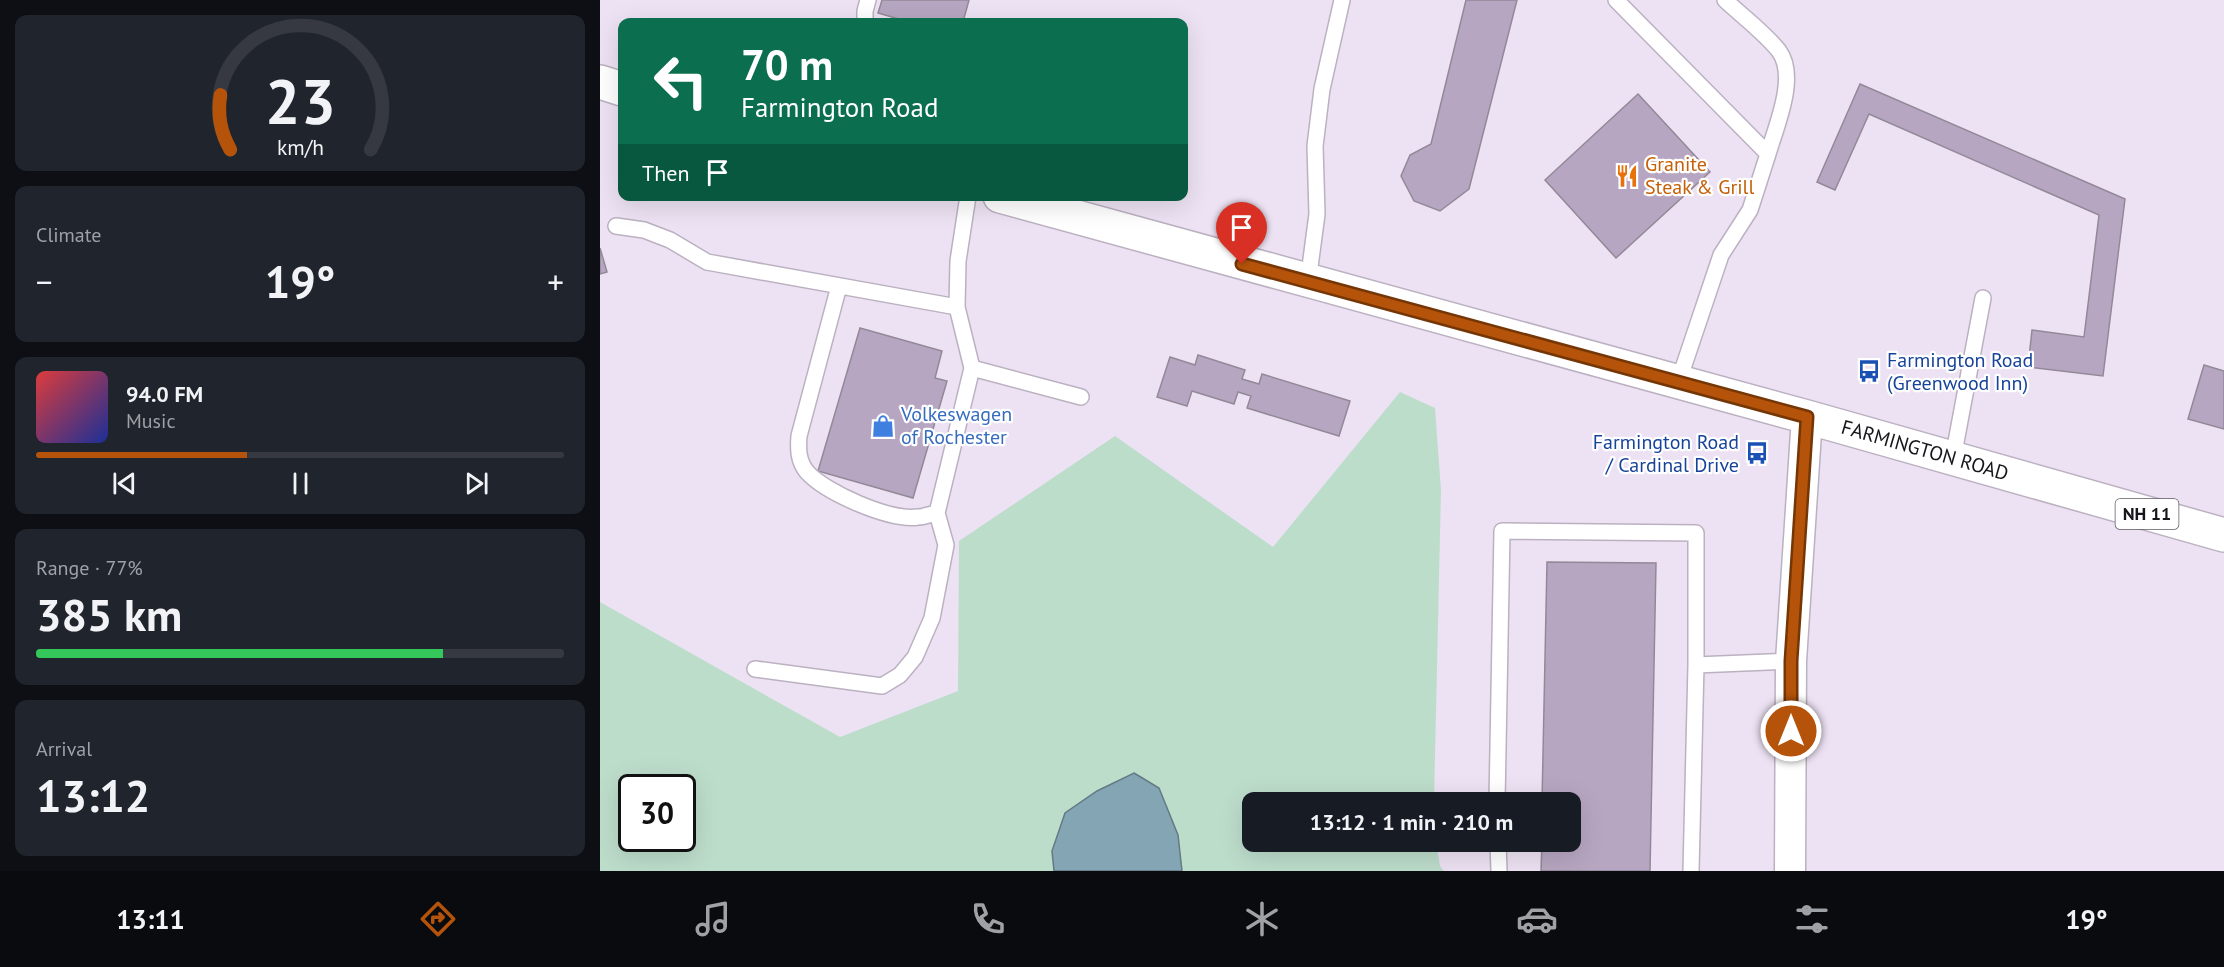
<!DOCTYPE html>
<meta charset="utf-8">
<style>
:root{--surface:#171b24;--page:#20242c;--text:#f1f3f6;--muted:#9ea1a6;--line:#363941;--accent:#b45309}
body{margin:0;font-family:"PT Sans",sans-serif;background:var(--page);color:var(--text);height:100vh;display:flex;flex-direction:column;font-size:22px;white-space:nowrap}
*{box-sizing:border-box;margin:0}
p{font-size:20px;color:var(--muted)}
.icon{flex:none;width:33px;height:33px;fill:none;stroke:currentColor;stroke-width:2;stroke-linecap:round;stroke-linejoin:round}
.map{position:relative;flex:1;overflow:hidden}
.details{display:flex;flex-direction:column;gap:15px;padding:15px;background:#0d0f14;width:600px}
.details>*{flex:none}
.hud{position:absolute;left:18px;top:18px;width:570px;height:183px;border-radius:12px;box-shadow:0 6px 24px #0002;background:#0b6e4f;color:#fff;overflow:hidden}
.speed{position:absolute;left:18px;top:774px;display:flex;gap:12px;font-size:30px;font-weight:700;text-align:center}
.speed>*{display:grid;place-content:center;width:78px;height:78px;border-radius:50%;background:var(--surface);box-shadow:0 6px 24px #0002;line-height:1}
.speed .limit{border:3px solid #111;border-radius:9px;background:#fff;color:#111}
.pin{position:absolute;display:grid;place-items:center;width:51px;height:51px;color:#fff;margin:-62px -26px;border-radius:50% 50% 50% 0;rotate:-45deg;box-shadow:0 0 6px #0007}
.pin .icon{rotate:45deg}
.me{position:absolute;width:66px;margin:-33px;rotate:0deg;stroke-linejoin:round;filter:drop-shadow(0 0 4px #0008)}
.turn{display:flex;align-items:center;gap:21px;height:126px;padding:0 24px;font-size:27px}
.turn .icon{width:78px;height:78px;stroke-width:2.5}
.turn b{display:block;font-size:42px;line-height:51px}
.then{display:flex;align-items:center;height:57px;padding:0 24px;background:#0003;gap:12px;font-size:22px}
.big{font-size:45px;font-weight:600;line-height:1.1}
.details .card{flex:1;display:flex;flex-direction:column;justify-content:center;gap:9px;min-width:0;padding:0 21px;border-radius:12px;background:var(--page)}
.details .dial{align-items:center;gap:0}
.dial svg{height:156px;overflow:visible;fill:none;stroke:var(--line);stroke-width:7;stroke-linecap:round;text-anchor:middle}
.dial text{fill:var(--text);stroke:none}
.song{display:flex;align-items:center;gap:18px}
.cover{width:72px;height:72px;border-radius:9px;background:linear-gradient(135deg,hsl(0 70% 55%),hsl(230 70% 35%))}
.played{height:6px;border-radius:3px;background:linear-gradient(90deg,var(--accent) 40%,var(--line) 40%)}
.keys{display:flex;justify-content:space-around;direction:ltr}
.heat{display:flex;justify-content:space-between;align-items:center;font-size:33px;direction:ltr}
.charge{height:9px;border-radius:4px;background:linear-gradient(90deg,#34c759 77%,var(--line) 0)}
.trip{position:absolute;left:642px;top:792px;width:339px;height:60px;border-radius:12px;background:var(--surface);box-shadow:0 6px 24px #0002;font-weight:600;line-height:60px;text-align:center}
.menu{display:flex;height:96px;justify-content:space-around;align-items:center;background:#090b0e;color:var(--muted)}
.menu .icon{width:42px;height:42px}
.menu .current{color:var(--accent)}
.menu b{font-size:27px;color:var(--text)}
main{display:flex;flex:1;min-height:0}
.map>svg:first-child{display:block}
.green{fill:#bdddcb;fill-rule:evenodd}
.water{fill:#84a5b3;stroke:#647a85;stroke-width:1.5}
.building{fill:#b7a6c1;stroke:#928998;stroke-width:1.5}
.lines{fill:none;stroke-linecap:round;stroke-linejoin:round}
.lane-casing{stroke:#bbb1c1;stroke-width:18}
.street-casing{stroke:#bbb1c1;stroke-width:33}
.highway-casing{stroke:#bbb1c1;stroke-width:36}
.lane{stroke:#fff;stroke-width:15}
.street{stroke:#fff;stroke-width:30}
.highway{stroke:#fff;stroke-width:33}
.route-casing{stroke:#753606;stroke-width:15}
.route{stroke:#b45309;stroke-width:10}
.labels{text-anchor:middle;stroke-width:4.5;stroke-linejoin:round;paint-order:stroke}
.shield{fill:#fff;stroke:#5d5b5f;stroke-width:1.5}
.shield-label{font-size:18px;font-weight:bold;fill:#18151a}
.food-label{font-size:20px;fill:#c56008;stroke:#fff;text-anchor:start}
.transit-label{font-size:20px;fill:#164399;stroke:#fff;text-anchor:start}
.shop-label{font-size:20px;fill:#366cbe;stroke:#fff;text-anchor:start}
.street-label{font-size:20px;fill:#18151a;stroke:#fff}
</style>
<main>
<section class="details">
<div class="card dial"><svg viewBox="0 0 100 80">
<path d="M14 69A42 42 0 1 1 86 69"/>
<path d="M14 69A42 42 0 0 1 9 41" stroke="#b45309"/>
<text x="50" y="56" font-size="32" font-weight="700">23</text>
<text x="50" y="72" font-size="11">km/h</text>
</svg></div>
<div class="card"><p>Climate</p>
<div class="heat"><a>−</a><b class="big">19°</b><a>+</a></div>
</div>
<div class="card">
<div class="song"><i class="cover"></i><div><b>94.0 FM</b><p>Music</p></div></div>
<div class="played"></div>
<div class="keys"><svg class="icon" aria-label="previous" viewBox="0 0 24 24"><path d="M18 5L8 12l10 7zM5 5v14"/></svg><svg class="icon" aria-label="pause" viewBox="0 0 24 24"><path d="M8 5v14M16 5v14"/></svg><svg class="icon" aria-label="next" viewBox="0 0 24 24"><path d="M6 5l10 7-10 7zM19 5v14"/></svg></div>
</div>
<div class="card"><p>Range · 77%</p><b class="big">385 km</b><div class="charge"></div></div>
<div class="card"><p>Arrival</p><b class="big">13:12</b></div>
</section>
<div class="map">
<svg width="1624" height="871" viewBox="0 0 1624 871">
<rect width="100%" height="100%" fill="#ede2f3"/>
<path class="green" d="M800 392 835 408 841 490 834 802H652V842H836L840 866 844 871H0V602L240 737 358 691 359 541 515 436 673 547ZM32 788H82V838H32Z"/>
<path class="water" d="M534 773 559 788 578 835 582 871H454L452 851 465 813 497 791Z"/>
<path class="building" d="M282 0H369L363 22H309L278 13Z
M866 0H917L869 189 840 211 814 201 801 176 810 155 831 144Z
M1260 84 1525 199 1503 376 1428 367 1432 330 1484 337 1499 215 1269 114 1235 190 1217 182Z
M1038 94 1110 172 1016 258 945 180Z
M0 248 7 272 0 274Z
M260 328 342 351 335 378 347 381 313 498 218 471Z
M598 355 645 370 642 379 659 384 662 374 750 401 739 436 647 408 651 396 638 392 634 404 592 391 587 406 557 397 570 357 595 365Z
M1604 365 1624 371V429L1588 419Z
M947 562 1056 563 1050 871H941L942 842H970V802H942Z"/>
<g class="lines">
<g class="lane-casing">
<path id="lane" d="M1016 0 1168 154 1150 210 1121 255 1078 383
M1125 0C1141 15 1166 34 1179 51 1198 77 1176 126 1168 154
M265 22V11L268 0
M16 226 44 230 70 240 107 262 357 307
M708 282 717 214 715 146 722 89 742 0
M239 286 199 436C198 449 198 461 207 472 226 493 290 521 318 517 324 517 331 514 337 513L372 368 357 307 358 261 368 196
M372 368 481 397
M1353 458 1383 298
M1096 665 1191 661
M155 669 282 686 300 675 315 657 332 618 346 545 337 513
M897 802 902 531 1096 533V665L1091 871
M898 842 899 871"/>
</g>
<g class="street-casing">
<path id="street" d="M1190 871 1191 661 1207 417"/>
</g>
<g class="highway-casing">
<path id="highway" d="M0 82 22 89
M400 196 1207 417 1624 535"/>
</g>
<use href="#lane" class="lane"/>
<use href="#street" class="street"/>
<use href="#highway" class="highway"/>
</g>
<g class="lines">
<g class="route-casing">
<path id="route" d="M642 264 1207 417 1191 661V731"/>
</g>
<use href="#route" class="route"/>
</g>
<defs>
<g id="restaurant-bare" transform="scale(1.8)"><path d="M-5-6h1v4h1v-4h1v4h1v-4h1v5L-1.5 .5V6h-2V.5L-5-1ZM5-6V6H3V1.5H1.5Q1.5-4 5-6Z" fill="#e8710a" stroke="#fff" stroke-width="2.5" paint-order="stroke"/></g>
<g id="bus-bare" transform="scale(1.8)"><path d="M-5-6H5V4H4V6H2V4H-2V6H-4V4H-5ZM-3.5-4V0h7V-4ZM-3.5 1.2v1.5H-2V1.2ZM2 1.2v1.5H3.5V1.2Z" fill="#1a4fb4" stroke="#fff" stroke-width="2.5" paint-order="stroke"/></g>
<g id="shop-bare" transform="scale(1.8)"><path d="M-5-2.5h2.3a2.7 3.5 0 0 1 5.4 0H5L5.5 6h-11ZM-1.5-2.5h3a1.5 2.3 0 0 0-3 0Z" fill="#3f7fe0" stroke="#fff" stroke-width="2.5" paint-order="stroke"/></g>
</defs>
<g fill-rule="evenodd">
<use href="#restaurant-bare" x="1027" y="176"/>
<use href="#bus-bare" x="1269" y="371"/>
<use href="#shop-bare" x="283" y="426"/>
<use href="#bus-bare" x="1157" y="453"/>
</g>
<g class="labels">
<rect class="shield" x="1515.5" y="499" width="63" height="30" rx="4.5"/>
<g class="shield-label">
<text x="1547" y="520">NH 11</text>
</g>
<g class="food-label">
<text x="1045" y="171">Granite<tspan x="1045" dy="23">Steak &amp; Grill</tspan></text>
</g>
<g class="transit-label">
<text x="1287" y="367">Farmington Road<tspan x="1287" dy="23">(Greenwood Inn)</tspan></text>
<text x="1139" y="449" text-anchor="end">Farmington Road<tspan x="1139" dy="23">/ Cardinal Drive</tspan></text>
</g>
<g class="shop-label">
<text x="301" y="421">Volkeswagen<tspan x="301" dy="23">of Rochester</tspan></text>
</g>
<g class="street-label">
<text transform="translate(1325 450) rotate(16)" y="7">FARMINGTON ROAD</text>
</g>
</g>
</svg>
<div class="speed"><div class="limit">30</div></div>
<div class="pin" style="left:642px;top:264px;background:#d93025"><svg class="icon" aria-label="arrive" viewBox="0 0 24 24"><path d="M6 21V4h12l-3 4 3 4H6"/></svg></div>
<svg class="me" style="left:1191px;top:731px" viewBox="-20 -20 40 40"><circle r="17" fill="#b45309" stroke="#fff" stroke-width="3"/><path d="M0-11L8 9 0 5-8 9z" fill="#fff"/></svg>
<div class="trip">13:12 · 1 min · 210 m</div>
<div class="hud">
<div class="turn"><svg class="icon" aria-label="left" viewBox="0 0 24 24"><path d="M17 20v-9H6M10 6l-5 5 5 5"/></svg><div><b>70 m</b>Farmington Road</div></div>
<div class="then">Then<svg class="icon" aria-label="arrive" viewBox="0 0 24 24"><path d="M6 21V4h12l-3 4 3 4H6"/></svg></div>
</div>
</div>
</main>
<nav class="menu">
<b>13:11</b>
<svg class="icon current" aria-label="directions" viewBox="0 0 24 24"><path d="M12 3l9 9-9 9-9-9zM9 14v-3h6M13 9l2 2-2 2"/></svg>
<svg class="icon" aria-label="music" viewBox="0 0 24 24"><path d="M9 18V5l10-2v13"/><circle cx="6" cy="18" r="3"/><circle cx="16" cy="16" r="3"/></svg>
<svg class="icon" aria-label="phone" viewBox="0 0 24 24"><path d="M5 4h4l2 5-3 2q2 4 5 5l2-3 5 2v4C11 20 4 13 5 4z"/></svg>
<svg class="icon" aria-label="climate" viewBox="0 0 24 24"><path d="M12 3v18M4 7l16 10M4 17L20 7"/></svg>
<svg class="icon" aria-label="car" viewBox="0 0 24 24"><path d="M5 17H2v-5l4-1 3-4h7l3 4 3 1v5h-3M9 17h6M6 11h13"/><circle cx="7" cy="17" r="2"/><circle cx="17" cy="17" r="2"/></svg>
<svg class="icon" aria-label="filters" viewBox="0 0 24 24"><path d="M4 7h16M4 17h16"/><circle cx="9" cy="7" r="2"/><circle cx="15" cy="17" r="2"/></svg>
<b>19°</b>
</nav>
